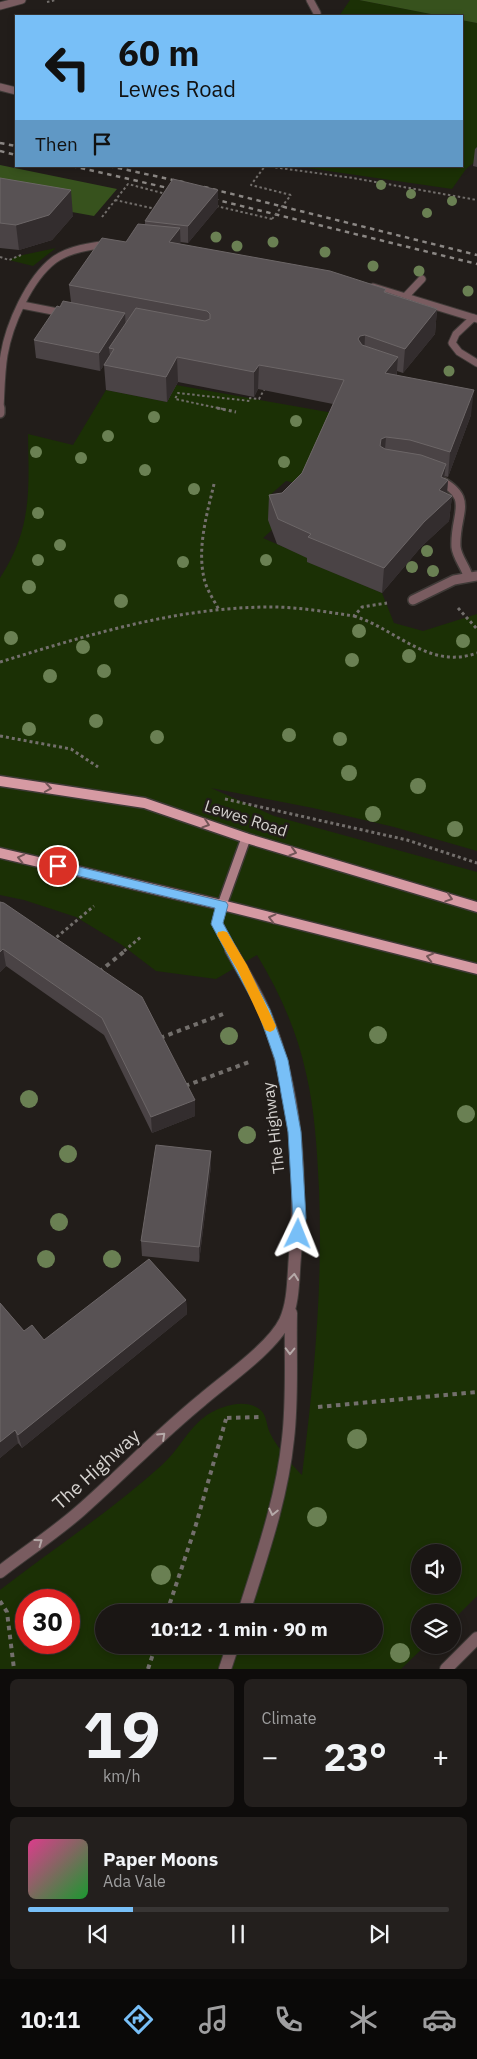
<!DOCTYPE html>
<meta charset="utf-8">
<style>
:root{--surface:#1a1614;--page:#231f1d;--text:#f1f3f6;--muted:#9f9fa0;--line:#383534;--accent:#78bff7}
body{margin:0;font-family:"IBM Plex Sans",sans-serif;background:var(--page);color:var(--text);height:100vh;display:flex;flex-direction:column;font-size:19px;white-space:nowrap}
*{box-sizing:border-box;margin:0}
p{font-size:16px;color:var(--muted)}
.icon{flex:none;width:28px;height:28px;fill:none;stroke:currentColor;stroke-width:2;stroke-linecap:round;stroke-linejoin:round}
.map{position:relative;height:1669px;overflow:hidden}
.side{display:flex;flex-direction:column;gap:10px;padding:10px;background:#0e0c0b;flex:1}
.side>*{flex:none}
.top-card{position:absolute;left:15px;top:15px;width:448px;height:152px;border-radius:0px;box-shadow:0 2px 8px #0003,0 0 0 1px var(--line);background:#78bff7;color:#111;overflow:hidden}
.buttons{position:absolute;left:411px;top:1544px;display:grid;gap:10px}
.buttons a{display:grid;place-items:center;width:50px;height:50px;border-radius:50%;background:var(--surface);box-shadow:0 2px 8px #0003,0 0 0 1px var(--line);font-size:25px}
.speed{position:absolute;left:15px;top:1589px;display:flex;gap:10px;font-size:25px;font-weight:700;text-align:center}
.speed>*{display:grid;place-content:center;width:65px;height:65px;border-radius:50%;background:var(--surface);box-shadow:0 2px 8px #0003,0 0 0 1px var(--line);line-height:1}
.speed .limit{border:8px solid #d22;background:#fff;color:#111}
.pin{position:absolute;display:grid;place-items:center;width:42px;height:42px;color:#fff;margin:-21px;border:2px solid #fff;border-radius:50%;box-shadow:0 1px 5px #0007}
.me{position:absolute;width:55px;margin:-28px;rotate:2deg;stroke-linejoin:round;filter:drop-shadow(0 0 4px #0008)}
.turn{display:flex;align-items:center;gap:18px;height:105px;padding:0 20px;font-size:22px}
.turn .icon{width:65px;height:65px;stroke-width:2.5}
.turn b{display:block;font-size:35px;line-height:42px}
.then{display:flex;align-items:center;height:48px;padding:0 20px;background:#0003;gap:10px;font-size:19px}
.big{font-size:38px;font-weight:800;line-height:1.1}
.side .widget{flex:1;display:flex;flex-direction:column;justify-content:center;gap:8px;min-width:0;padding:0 18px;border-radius:8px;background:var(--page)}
.side .dial{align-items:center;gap:0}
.dial b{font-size:65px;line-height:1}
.song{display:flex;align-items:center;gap:15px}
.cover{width:60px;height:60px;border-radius:8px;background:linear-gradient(135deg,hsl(330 70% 55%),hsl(130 70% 35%))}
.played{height:5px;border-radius:2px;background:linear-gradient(90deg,var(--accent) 25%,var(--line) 25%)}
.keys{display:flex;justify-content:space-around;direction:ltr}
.heat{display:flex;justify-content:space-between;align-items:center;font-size:28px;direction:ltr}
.side .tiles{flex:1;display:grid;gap:10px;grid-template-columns:1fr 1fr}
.widget:last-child{grid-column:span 2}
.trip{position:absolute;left:95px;top:1604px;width:288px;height:50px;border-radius:25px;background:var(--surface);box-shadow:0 2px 8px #0003,0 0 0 1px var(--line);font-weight:800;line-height:50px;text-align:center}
.tab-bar{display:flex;height:80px;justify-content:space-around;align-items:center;background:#0a0908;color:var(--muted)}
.tab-bar .icon{width:35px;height:35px}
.tab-bar .active{color:var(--accent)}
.tab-bar b{font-size:22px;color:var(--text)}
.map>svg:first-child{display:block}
.green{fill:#1b3005;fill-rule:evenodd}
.forest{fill:#37521d}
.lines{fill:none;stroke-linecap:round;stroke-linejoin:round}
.lane-far1-casing{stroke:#3f3a37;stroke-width:9}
.lane-casing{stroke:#3f3a37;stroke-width:12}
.street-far2-casing{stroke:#3f3a37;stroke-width:9}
.street-far1-casing{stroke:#3f3a37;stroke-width:12}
.street-casing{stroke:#3f3a37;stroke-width:14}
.secondary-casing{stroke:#3f3a37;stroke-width:12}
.primary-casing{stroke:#3f3a37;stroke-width:3}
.path-far2{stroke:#736f6c;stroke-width:2;stroke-dasharray:2.5 2.5;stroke-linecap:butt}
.path-far1{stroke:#736f6c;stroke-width:3;stroke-dasharray:3 3;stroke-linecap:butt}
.path{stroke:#736f6c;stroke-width:4;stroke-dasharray:4.5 4.5;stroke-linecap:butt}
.lane-far1{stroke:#795c60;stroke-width:7}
.lane{stroke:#795c60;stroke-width:9}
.street-far2{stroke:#795c60;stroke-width:7}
.street-far1{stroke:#795c60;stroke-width:9}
.street{stroke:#795c60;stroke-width:12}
.secondary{stroke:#ad7f86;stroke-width:9}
.primary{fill:#d69aa3;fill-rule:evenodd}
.rail{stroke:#8b8784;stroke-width:2.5;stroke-dasharray:4.5 4.5;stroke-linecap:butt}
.path-bridge{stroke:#736f6c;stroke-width:2;stroke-dasharray:2.5 2.5;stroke-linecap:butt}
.tree{fill:#6a8053}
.wall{fill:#4a4345}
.shaded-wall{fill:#332d2e}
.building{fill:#585254;stroke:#6c6667}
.oneway{stroke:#735558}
.oneway2{stroke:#b5a9a8}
.route{fill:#78bff7;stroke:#4e7ca1}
.slow{fill:#f59e0b}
.labels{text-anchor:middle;stroke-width:5;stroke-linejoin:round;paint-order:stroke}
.street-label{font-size:16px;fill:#d5d2cf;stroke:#221d1a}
.near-street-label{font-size:19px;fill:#d5d2cf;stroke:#221d1a}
</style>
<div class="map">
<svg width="477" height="1669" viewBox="0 0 477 1669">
<rect width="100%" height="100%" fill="#221d1a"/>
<path class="green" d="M350 0H359L441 16H339Z
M461 20 477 23V160L466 169 452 189 294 166H461Z
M56 248 33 266 9 260 18 256Z
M176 385 339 414 307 485 286 481 269 496 270 524 272 530 263 538 311 559 308 562 382 593 394 623 423 631 477 614V851L394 827 313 808 211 788 274 816 477 872V1596L453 1620 452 1612H420V1645H426L401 1669H0V1590C54 1548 111 1511 162 1465 179 1450 188 1428 207 1415 220 1407 239 1400 254 1406 268 1412 265 1422 270 1433 276 1446 293 1466 302 1475 314 1380 323 1286 319 1189 317 1150 315 1111 306 1073 297 1031 279 991 257 955L216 979 156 971 122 945 76 917 24 900 0 895V578C32 529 29 491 28 434L73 445 106 390 167 402ZM420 1552H452V1585H420ZM26 1600H69V1642H26ZM104 1612H374V1645H104Z"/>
<path class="forest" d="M359 0H477V23L461 20V16H441Z
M0 165 117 189 94 216 0 199Z"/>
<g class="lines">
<g class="lane-far1-casing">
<path id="lane-far1" d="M22 305 68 314
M473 318 456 334 452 343 459 352 477 363"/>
</g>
<g class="lane-casing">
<path id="lane" d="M435 478C477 498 454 512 456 547 457 557 465 566 468 576
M413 600 454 580 477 576"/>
</g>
<g class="street-far2-casing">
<path id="street-far2" d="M310 0 317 13
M0 6 22 0
M0 87 16 91
M373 287 477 319
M405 297 422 279
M0 409C1 391 1 373 4 355 9 325 29 279 54 260 69 249 91 246 109 244"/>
</g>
<g class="street-far1-casing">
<path id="street-far1" d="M0 413V408
M222 905 217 923 232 951"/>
</g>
<g class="street-casing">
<path id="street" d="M0 1572C26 1552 55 1533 80 1511 121 1475 159 1435 202 1400 225 1380 272 1348 285 1321 294 1302 293 1277 295 1256 303 1175 296 1087 264 1011 255 990 242 970 231 950
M244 1612C262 1555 282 1498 288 1439 293 1397 290 1355 291 1313
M225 1669 233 1645
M446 1669 477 1638"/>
</g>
<g class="secondary-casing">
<path id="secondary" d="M222 905 246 838"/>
</g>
<g class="primary-casing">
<path id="primary" d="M0 776 145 798 249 834 477 902V912L246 843 144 808 0 786Z
M0 848 222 900 477 964V974L222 910 0 858Z"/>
</g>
<path class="path-far2" d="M47 2 56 0
M291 195 251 185 265 166 353 178 477 200
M115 200 156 209
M216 206 272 219
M102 217 128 184 166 194
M0 257 9 260 21 255
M223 409 175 399 178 393 250 401V398L259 399 265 388"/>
<path class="path-far1" d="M217 408 236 412
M214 484C207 514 197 547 204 578 206 589 214 600 219 610
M458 608 477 629
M354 616C398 630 429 670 477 653
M0 662C88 635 177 607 271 607 299 607 327 612 354 616L362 607 387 603
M0 736 71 749 98 767
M225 799 407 840 477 863
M52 941 94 906
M124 951 142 936"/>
<path class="path" d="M99 972 126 950
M160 1038 223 1014
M185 1086 249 1062
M318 1407 477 1392
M227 1418 261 1417
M0 1601 7 1612 14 1669
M167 1612 195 1528 226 1419
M148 1669 156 1645"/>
<use href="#lane-far1" class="lane-far1"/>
<use href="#lane" class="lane"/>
<use href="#street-far2" class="street-far2"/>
<use href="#street-far1" class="street-far1"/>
<use href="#street" class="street"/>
<use href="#secondary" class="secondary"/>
<use href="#primary" class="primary"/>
<path class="rail" d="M0 143 16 146
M0 151 16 155
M72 166 181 191
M109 166 187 183
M204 187 477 255
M205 197 477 264"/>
<path class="path-bridge" d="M272 219 291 195"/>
</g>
<g class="tree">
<circle cx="381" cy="185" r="5"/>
<circle cx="411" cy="194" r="5"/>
<circle cx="452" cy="201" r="5"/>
<circle cx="427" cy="213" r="5"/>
<circle cx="216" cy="237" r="5.5"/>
<circle cx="273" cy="242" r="5.5"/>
<circle cx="237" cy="246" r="5.5"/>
<circle cx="325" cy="252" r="5.5"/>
<circle cx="373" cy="266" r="5.5"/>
<circle cx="419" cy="271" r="5.5"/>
<circle cx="468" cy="291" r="5.5"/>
<circle cx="449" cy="371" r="5.5"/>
<circle cx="154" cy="417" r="6"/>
<circle cx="296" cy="421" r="6"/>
<circle cx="108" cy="436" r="6"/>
<circle cx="36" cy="452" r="6"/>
<circle cx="81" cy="458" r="6"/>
<circle cx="284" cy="462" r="6"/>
<circle cx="145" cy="470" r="6"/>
<circle cx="194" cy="489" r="6"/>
<circle cx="38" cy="513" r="6"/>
<circle cx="60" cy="545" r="6"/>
<circle cx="427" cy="551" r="6"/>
<circle cx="38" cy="560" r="6"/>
<circle cx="266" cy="560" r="6"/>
<circle cx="183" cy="562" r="6"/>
<circle cx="412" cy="567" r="6"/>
<circle cx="433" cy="571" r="6"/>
<circle cx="29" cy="587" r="7"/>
<circle cx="121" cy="601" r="7"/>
<circle cx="359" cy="631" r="7"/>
<circle cx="11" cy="638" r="7"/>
<circle cx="463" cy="641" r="7"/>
<circle cx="83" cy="647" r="7"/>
<circle cx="409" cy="656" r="7"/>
<circle cx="352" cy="660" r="7"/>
<circle cx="104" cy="671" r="7"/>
<circle cx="50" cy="676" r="7"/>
<circle cx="96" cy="721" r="7"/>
<circle cx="29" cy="729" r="7"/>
<circle cx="289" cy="735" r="7"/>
<circle cx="157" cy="737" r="7"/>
<circle cx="340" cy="739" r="7"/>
<circle cx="349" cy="773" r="8"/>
<circle cx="418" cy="786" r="8"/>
<circle cx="373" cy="814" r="8"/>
<circle cx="455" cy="829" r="8"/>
<circle cx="378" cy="1035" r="9"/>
<circle cx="229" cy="1036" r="9"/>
<circle cx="29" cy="1099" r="9"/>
<circle cx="466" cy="1114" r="9"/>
<circle cx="247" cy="1135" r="9"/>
<circle cx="68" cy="1154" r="9"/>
<circle cx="59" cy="1222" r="9"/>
<circle cx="46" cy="1259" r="9"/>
<circle cx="112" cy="1259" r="9"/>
<circle cx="357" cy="1439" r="10"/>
<circle cx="317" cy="1517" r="10"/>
<circle cx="161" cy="1575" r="10"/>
<circle cx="400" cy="1653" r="10"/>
</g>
<path class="wall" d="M477 147V167L473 166 475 149Z
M0 178 73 216 52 240 19 250 0 248Z
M218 190V207L188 243 180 242V244L386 292 437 309 435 334 403 373 397 371V375L471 415 448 477 444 476V478L448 480 447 494 452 496 449 521 421 547 382 593 307 562V558L277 544 268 520 269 495 282 493 302 473 333 404 258 389 254 397 178 382 167 402 106 390 104 365 110 356 100 371 36 358 34 340 60 307 71 302 69 285 126 242 145 225V221Z
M0 902 195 1116 152 1133 104 1035 6 966 0 972Z
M211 1151V1166L199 1262 142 1256 141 1241Z
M186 1300 187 1314 22 1448 18 1443 0 1458V1303L24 1331 44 1340Z"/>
<path class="shaded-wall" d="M71 190 73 216 52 240 19 250 16 225Z
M218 190V207L188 243V226Z
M180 228 181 253 169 242Z
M437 309 435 334 403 373 405 349Z
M125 313 126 331 109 348 110 356 100 371 99 353Z
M365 335 364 360 358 339 360 336Z
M177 357 178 382 167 402 166 377Z
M398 357 396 382 385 373Z
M259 365 258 389 254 397V372Z
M474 390 471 415 448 477 450 452Z
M386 437 384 462 379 464 381 439Z
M446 464 443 486 448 480 446 502 452 496 449 521 421 547 382 593 384 568 441 477Z
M3 949 6 966 0 972V952Z
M195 1100V1116L152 1133 151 1117Z
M211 1151V1166L199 1262V1247Z
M186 1300 187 1314 22 1448 18 1435Z
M15 1430 18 1443 0 1458V1442Z"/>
<path class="building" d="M0 178 71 190 49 215 16 225 0 223Z
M173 179 218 190 188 226 145 221Z
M138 224 180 228 169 242 330 271 386 289 384 292 437 309 405 349 365 335 360 336 358 339 362 345 398 357 385 373 474 390 450 452 410 440 386 437 381 439 380 446 385 449 421 455 446 464 441 477 448 480 439 490 452 496 424 522 384 568 308 537 311 534 278 519 269 495 282 493 302 473 344 380 259 365 254 372 177 357 166 377 104 365 114 349 109 348 136 308 205 321 210 319V314L207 311 69 285 102 238 126 242Z
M63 301 125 313 99 353 34 340 57 306 60 307Z
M0 902 4 903 142 997 195 1100 151 1117 102 1018 3 949 0 952Z
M156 1145 211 1151 199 1247 141 1241Z
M149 1259 186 1300 18 1435 15 1430 0 1442V1303L24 1331 32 1325 44 1340Z"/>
<defs><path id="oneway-chevron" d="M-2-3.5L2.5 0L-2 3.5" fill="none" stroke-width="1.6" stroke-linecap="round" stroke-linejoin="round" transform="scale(1.25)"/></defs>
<g class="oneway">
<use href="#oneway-chevron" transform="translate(48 788) rotate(9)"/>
<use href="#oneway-chevron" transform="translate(206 824) rotate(19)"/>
<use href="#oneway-chevron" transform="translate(293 852) rotate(17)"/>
<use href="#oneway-chevron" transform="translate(21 858) rotate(-167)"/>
<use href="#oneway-chevron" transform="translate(449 898) rotate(18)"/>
<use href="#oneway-chevron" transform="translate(272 918) rotate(-166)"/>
<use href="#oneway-chevron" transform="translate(430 957) rotate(-166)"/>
</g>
<g class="oneway2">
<use href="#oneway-chevron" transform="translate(294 1277) rotate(-84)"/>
<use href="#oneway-chevron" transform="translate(290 1351) rotate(91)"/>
<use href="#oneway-chevron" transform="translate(162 1436) rotate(-43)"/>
<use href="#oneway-chevron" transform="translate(273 1512) rotate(103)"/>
<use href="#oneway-chevron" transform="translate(39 1542) rotate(-36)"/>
</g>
<path class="route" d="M58 862 226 902 228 905 223 923 270 1010 288 1060 301 1132 306 1218 303 1238 298 1240 293 1238 291 1234 293 1218 288 1132 275 1060 258 1011 211 924 215 908 54 870 52 866 54 863Z"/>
<path class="slow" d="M223 931 227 932 247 965 276 1026 274 1030 270 1032 265 1030 238 971 217 935 218 932Z"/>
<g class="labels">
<g class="street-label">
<text transform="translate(246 818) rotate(18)" y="6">Lewes Road</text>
<text transform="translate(273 1128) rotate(-97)" y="6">The Highway</text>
</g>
<g class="near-street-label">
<text transform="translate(96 1469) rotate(-42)" y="7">The Highway</text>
</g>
</g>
</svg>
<div class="buttons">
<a><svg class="icon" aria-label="sound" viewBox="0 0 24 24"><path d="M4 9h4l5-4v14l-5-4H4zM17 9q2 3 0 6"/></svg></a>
<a><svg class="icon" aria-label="layers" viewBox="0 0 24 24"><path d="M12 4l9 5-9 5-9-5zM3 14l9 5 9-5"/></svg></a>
</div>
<div class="speed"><div class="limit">30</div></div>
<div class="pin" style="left:58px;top:866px;background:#d93025"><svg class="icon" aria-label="arrive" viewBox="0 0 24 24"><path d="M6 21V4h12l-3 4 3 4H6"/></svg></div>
<svg class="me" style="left:298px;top:1234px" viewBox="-20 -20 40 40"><path d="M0-17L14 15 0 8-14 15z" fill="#78bff7" stroke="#fff" stroke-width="4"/></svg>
<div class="trip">10:12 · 1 min · 90 m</div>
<div class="top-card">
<div class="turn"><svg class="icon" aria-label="left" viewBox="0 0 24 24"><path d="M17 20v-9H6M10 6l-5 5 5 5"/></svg><div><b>60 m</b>Lewes Road</div></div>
<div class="then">Then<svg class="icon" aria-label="arrive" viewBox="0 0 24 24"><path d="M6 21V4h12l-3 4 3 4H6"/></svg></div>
</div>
</div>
<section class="side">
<div class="tiles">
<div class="widget dial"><b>19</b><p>km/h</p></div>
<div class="widget"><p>Climate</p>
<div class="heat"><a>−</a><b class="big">23°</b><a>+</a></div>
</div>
<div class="widget">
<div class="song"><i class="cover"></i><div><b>Paper Moons</b><p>Ada Vale</p></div></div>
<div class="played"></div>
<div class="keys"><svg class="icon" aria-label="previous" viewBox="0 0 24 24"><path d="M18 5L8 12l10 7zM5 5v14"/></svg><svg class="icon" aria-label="pause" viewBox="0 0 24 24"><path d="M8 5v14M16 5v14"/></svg><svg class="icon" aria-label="next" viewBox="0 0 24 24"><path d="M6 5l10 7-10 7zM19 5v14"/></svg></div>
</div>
</div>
</section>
<nav class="tab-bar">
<b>10:11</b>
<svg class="icon active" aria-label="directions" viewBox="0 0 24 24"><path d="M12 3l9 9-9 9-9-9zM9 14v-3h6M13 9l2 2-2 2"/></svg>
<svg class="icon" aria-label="music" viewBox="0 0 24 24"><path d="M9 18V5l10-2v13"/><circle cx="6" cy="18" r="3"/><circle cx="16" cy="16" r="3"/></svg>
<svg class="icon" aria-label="phone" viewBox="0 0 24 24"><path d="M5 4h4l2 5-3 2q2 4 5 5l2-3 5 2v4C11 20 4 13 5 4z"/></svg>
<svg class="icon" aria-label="climate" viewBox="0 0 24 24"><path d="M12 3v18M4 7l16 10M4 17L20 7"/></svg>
<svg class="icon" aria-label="car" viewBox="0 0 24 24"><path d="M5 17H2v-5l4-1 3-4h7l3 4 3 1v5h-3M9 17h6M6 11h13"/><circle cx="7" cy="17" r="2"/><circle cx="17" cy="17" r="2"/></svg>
</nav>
